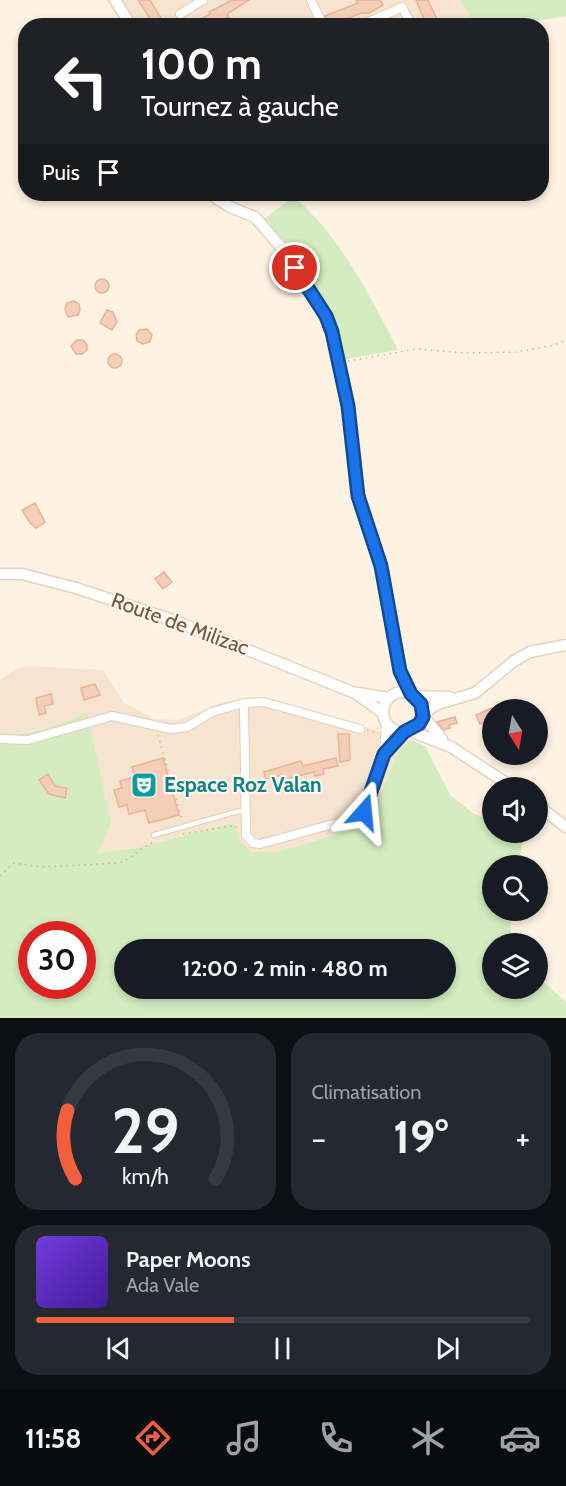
<!DOCTYPE html>
<html lang="fr">
<meta charset="utf-8">
<style>
:root{--surface:#171b24;--page:#242831;--text:#f1f3f6;--muted:#9ea1a6;--line:#363941;--accent:#f15f3e}
body{margin:0;font-family:Cabin,sans-serif;background:var(--page);color:var(--text);height:100vh;display:flex;flex-direction:column;font-size:22px;white-space:nowrap}
*{box-sizing:border-box;margin:0}
p{font-size:20px;color:var(--muted)}
.icon{flex:none;width:33px;height:33px;fill:none;stroke:currentColor;stroke-width:2;stroke-linecap:round;stroke-linejoin:round}
.map{position:relative;height:1018px;overflow:hidden}
.panel{display:flex;flex-direction:column;gap:15px;padding:15px;background:#0d0f14;flex:1}
.panel>*{flex:none}
.guide{position:absolute;left:18px;top:18px;width:531px;height:183px;border-radius:24px;box-shadow:0 3px 9px #0003;background:#202124;color:#fff;overflow:hidden}
.needle{width:39px;rotate:169deg}
.buttons{position:absolute;left:482px;top:699px;display:grid;gap:12px}
.buttons a{display:grid;place-items:center;width:66px;height:66px;border-radius:50%;background:var(--surface);box-shadow:0 3px 9px #0003;font-size:30px}
.speed{position:absolute;left:18px;top:921px;display:flex;gap:12px;font-size:30px;font-weight:700;text-align:center}
.speed>*{display:grid;place-content:center;width:78px;height:78px;border-radius:50%;background:var(--surface);box-shadow:0 3px 9px #0003;line-height:1}
.speed .limit{border:9px solid #d22;background:#fff;color:#111}
.pin{position:absolute;display:grid;place-items:center;width:51px;height:51px;color:#fff;margin:-26px;border:3px solid #fff;border-radius:50%;box-shadow:0 2px 6px #0007}
.me{position:absolute;width:66px;margin:-33px;rotate:18deg;stroke-linejoin:round;filter:drop-shadow(0 0 4px #0008)}
.turn{display:flex;align-items:center;gap:21px;height:126px;padding:0 24px;font-size:27px}
.turn .icon{width:78px;height:78px;stroke-width:2.5}
.turn b{display:block;font-size:42px;line-height:51px}
.then{display:flex;align-items:center;height:57px;padding:0 24px;background:#0003;gap:12px;font-size:22px}
.big{font-size:45px;font-weight:700;line-height:1.1}
.panel .widget{flex:1;display:flex;flex-direction:column;justify-content:center;gap:9px;min-width:0;padding:0 21px;border-radius:24px;background:var(--page)}
.panel .dial{align-items:center;gap:0}
.dial svg{height:156px;overflow:visible;fill:none;stroke:var(--line);stroke-width:7;stroke-linecap:round;text-anchor:middle}
.dial text{fill:var(--text);stroke:none}
.song{display:flex;align-items:center;gap:18px}
.cover{width:72px;height:72px;border-radius:9px;background:linear-gradient(135deg,hsl(260 70% 55%),hsl(260 70% 35%))}
.played{height:6px;border-radius:3px;background:linear-gradient(90deg,var(--accent) 40%,var(--line) 40%)}
.keys{display:flex;justify-content:space-around;direction:ltr}
.heat{display:flex;justify-content:space-between;align-items:center;font-size:33px;direction:ltr}
.panel .tiles{flex:1;display:grid;gap:15px;grid-template-columns:1fr 1fr}
.widget:last-child{grid-column:span 2}
.trip{position:absolute;left:114px;top:939px;width:342px;height:60px;border-radius:30px;background:var(--surface);box-shadow:0 3px 9px #0003;font-weight:700;line-height:60px;text-align:center}
.tabs{display:flex;height:96px;justify-content:space-around;align-items:center;background:#090b0e;color:var(--muted)}
.tabs .icon{width:42px;height:42px}
.tabs .current{color:var(--accent)}
.tabs b{font-size:27px;color:var(--text)}
.map>svg:first-child{display:block}
.residential{fill:#f6e3d0}
.green{fill:#d4ecc0;fill-rule:evenodd}
.building{fill:#f5ceb8;stroke:#e9b397;stroke-width:1.5}
.lines{fill:none;stroke-linecap:round;stroke-linejoin:round}
.lane-casing{stroke:#e3cebd;stroke-width:6}
.street-casing{stroke:#e3cebd;stroke-width:10}
.secondary-casing{stroke:#ead0bd;stroke-width:13}
.path{stroke:#dab19b;stroke-width:1.5;stroke-dasharray:1.5 4.5;stroke-linecap:butt}
.lane{stroke:#fff;stroke-width:4}
.street{stroke:#fff;stroke-width:8}
.secondary{stroke:#fff;stroke-width:10}
.route-casing{stroke:#114b97;stroke-width:15}
.route{stroke:#1a73e8;stroke-width:10}
.labels{text-anchor:middle;stroke-width:4.5;stroke-linejoin:round;paint-order:stroke}
.street-label{font-size:21px;fill:#775647;stroke:#fff6ea}
.culture-label{font-size:21px;font-weight:bold;fill:#0d838f;stroke:#fff6ea;text-anchor:start}
</style>
<div class="map">
<svg width="566" height="1018" viewBox="0 0 566 1018">
<rect width="100%" height="100%" fill="#fef2e2"/>
<path class="residential" d="M107 0H460L475 25H123Z
M26 666 103 670 124 703 154 719 178 720 223 702 253 697 412 740 399 749 369 824 276 852H251L239 840 234 822 137 848 98 853 87 714 49 727 10 735 0 733V680L15 669Z"/>
<path class="green" d="M460 0H566V16L509 25H475Z
M293 197C338 231 372 300 398 350L336 361C321 311 288 266 256 225Z
M87 713 111 822 98 853 137 848 235 822 239 840 251 852H276L368 825 399 749 412 740 425 746 450 795 473 813 492 822V832L515 833 523 836 519 865 492 866V910L512 911 510 927 512 943 492 944V988H537V976L566 1002V1018H0V733C28 738 61 723 87 713ZM32 934H82V986H32ZM124 950H446V988H124Z"/>
<path class="building" d="M138 0H150L166 26H155Z
M232 0H249L230 12 227 14 229 17 208 26 203 18 210 14 209 12Z
M356 0H380L383 5 369 13H361L329 26 325 16 358 3Z
M416 0H428L440 26H427Z
M95 286a7 7 0 1 1 14 0a7 7 0 1 1-14 0Z
M73 301 79 304 80 310 78 315 68 317 65 309 67 303Z
M107 310 113 312 117 322 112 330 100 323Z
M147 329 152 335 150 342 143 344 137 341 136 335 139 330Z
M77 340H83L87 345V350L82 354H76L71 346Z
M108 361a7 7 0 1 1 14 0a7 7 0 1 1-14 0Z
M35 503 45 522 36 528 30 523 22 510Z
M164 572 172 582 163 589 155 579Z
M95 684 100 695 84 700 81 688Z
M51 694 53 704 44 706 46 713 39 715 36 698Z
M492 708V719L480 724 476 715Z
M455 717 457 723 449 725 450 728 444 730 437 722Z
M338 734H349L350 760 340 762Z
M163 758 179 815 149 823 145 810 129 814 127 805 119 807 114 790 122 788 120 781 135 777 132 767Z
M336 758 338 766 323 769 324 774 315 776 314 772 291 778 284 779 283 775 266 779 264 772 301 761 303 766Z
M48 774 55 786 67 788 65 798 49 794 39 780Z"/>
<g class="lines">
<g class="lane-casing">
<path id="lane" d="M154 835 239 811 245 812"/>
</g>
<g class="street-casing">
<path id="street" d="M311 0 323 26
M180 14 203 0
M360 26 402 7 412 26
M244 703 264 702 360 729
M0 739 28 740 112 716 171 729 187 727 212 712 244 703 246 835 253 843 260 844 359 817 364 812 384 754 386 724
M385 753 404 732"/>
</g>
<g class="secondary-casing">
<path id="secondary" d="M115 0 131 26
M210 194 230 207 255 217 285 252 326 316 332 332 348 406 358 496 381 566 400 671 411 694
M0 574H22L76 588 173 620 355 693 383 713
M383 712a20 20 0 1 1 40 0a20 20 0 1 1-40 0Z
M358 693 388 698
M416 696 450 697
M423 713 438 704 475 693 514 661 530 652 566 645
M423 716 442 739
M410 731 451 747 514 788
M537 805 566 827"/>
</g>
<path class="path" d="M348 361 416 349 466 353 517 352 554 345 566 340
M367 730 374 732 378 728
M158 735 182 820
M183 834 230 826 237 827
M0 876 14 863 41 867 119 863C133 859 140 846 155 842"/>
<use href="#lane" class="lane"/>
<use href="#street" class="street"/>
<use href="#secondary" class="secondary"/>
</g>
<g class="lines">
<g class="route-casing">
<path id="route" d="M295 268 326 316 332 332 348 406 358 496 381 566 400 671 411 694 421 704 423 717 419 724 404 732 384 754 364 812"/>
</g>
<use href="#route" class="route"/>
</g>
<defs>
<g id="theatre-square" transform="scale(1.35)"><rect x="-9" y="-9" width="18" height="18" rx="4" fill="#0f9aa8" stroke="#fff6ea"/><path d="M-5-5.5Q0-4 5-5.5V0Q5 5 0 6Q-5 5-5 0ZM-3.3-2.5H-1v1.5H-3.3ZM1-2.5H3.3v1.5H1ZM-2.8 1Q0 5.5 2.8 1Z" fill="#fff"/></g>
</defs>
<g fill-rule="evenodd">
<use href="#theatre-square" x="144" y="785"/>
</g>
<g class="labels">
<g class="street-label">
<text transform="translate(180 624) rotate(20)" y="7">Route de Milizac</text>
</g>
<g class="culture-label">
<text x="164" y="792">Espace Roz Valan</text>
</g>
</g>
</svg>
<div class="buttons">
<a><svg class="needle" viewBox="-14 -14 28 28"><path d="M0-13l5 13h-10z" fill="#e53935"/><path d="M0 13l5-13h-10z" fill="#9ea1a6"/></svg></a>
<a><svg class="icon" aria-label="sound" viewBox="0 0 24 24"><path d="M4 9h4l5-4v14l-5-4H4zM17 9q2 3 0 6"/></svg></a>
<a><svg class="icon" aria-label="search" viewBox="0 0 24 24"><circle cx="10" cy="10" r="6"/><path d="M15 15l6 6"/></svg></a>
<a><svg class="icon" aria-label="layers" viewBox="0 0 24 24"><path d="M12 4l9 5-9 5-9-5zM3 14l9 5 9-5"/></svg></a>
</div>
<div class="speed"><div class="limit">30</div></div>
<div class="pin" style="left:295px;top:268px;background:#d93025"><svg class="icon" aria-label="arrive" viewBox="0 0 24 24"><path d="M6 21V4h12l-3 4 3 4H6"/></svg></div>
<svg class="me" style="left:364px;top:812px" viewBox="-20 -20 40 40"><path d="M0-17L14 15 0 8-14 15z" fill="#1a73e8" stroke="#fff" stroke-width="4"/></svg>
<div class="trip">12:00 · 2 min · 480 m</div>
<div class="guide">
<div class="turn"><svg class="icon" aria-label="left" viewBox="0 0 24 24"><path d="M17 20v-9H6M10 6l-5 5 5 5"/></svg><div><b>100 m</b>Tournez à gauche</div></div>
<div class="then">Puis<svg class="icon" aria-label="arrive" viewBox="0 0 24 24"><path d="M6 21V4h12l-3 4 3 4H6"/></svg></div>
</div>
</div>
<section class="panel">
<div class="tiles">
<div class="widget dial"><svg viewBox="0 0 100 80">
<path d="M14 69A42 42 0 1 1 86 69"/>
<path d="M14 69A42 42 0 0 1 10 34" stroke="#f15f3e"/>
<text x="50" y="56" font-size="32" font-weight="700">29</text>
<text x="50" y="72" font-size="11">km/h</text>
</svg></div>
<div class="widget"><p>Climatisation</p>
<div class="heat"><a>−</a><b class="big">19°</b><a>+</a></div>
</div>
<div class="widget">
<div class="song"><i class="cover"></i><div><b>Paper Moons</b><p>Ada Vale</p></div></div>
<div class="played"></div>
<div class="keys"><svg class="icon" aria-label="previous" viewBox="0 0 24 24"><path d="M18 5L8 12l10 7zM5 5v14"/></svg><svg class="icon" aria-label="pause" viewBox="0 0 24 24"><path d="M8 5v14M16 5v14"/></svg><svg class="icon" aria-label="next" viewBox="0 0 24 24"><path d="M6 5l10 7-10 7zM19 5v14"/></svg></div>
</div>
</div>
</section>
<nav class="tabs">
<b>11:58</b>
<svg class="icon current" aria-label="directions" viewBox="0 0 24 24"><path d="M12 3l9 9-9 9-9-9zM9 14v-3h6M13 9l2 2-2 2"/></svg>
<svg class="icon" aria-label="music" viewBox="0 0 24 24"><path d="M9 18V5l10-2v13"/><circle cx="6" cy="18" r="3"/><circle cx="16" cy="16" r="3"/></svg>
<svg class="icon" aria-label="phone" viewBox="0 0 24 24"><path d="M5 4h4l2 5-3 2q2 4 5 5l2-3 5 2v4C11 20 4 13 5 4z"/></svg>
<svg class="icon" aria-label="climate" viewBox="0 0 24 24"><path d="M12 3v18M4 7l16 10M4 17L20 7"/></svg>
<svg class="icon" aria-label="car" viewBox="0 0 24 24"><path d="M5 17H2v-5l4-1 3-4h7l3 4 3 1v5h-3M9 17h6M6 11h13"/><circle cx="7" cy="17" r="2"/><circle cx="17" cy="17" r="2"/></svg>
</nav>
